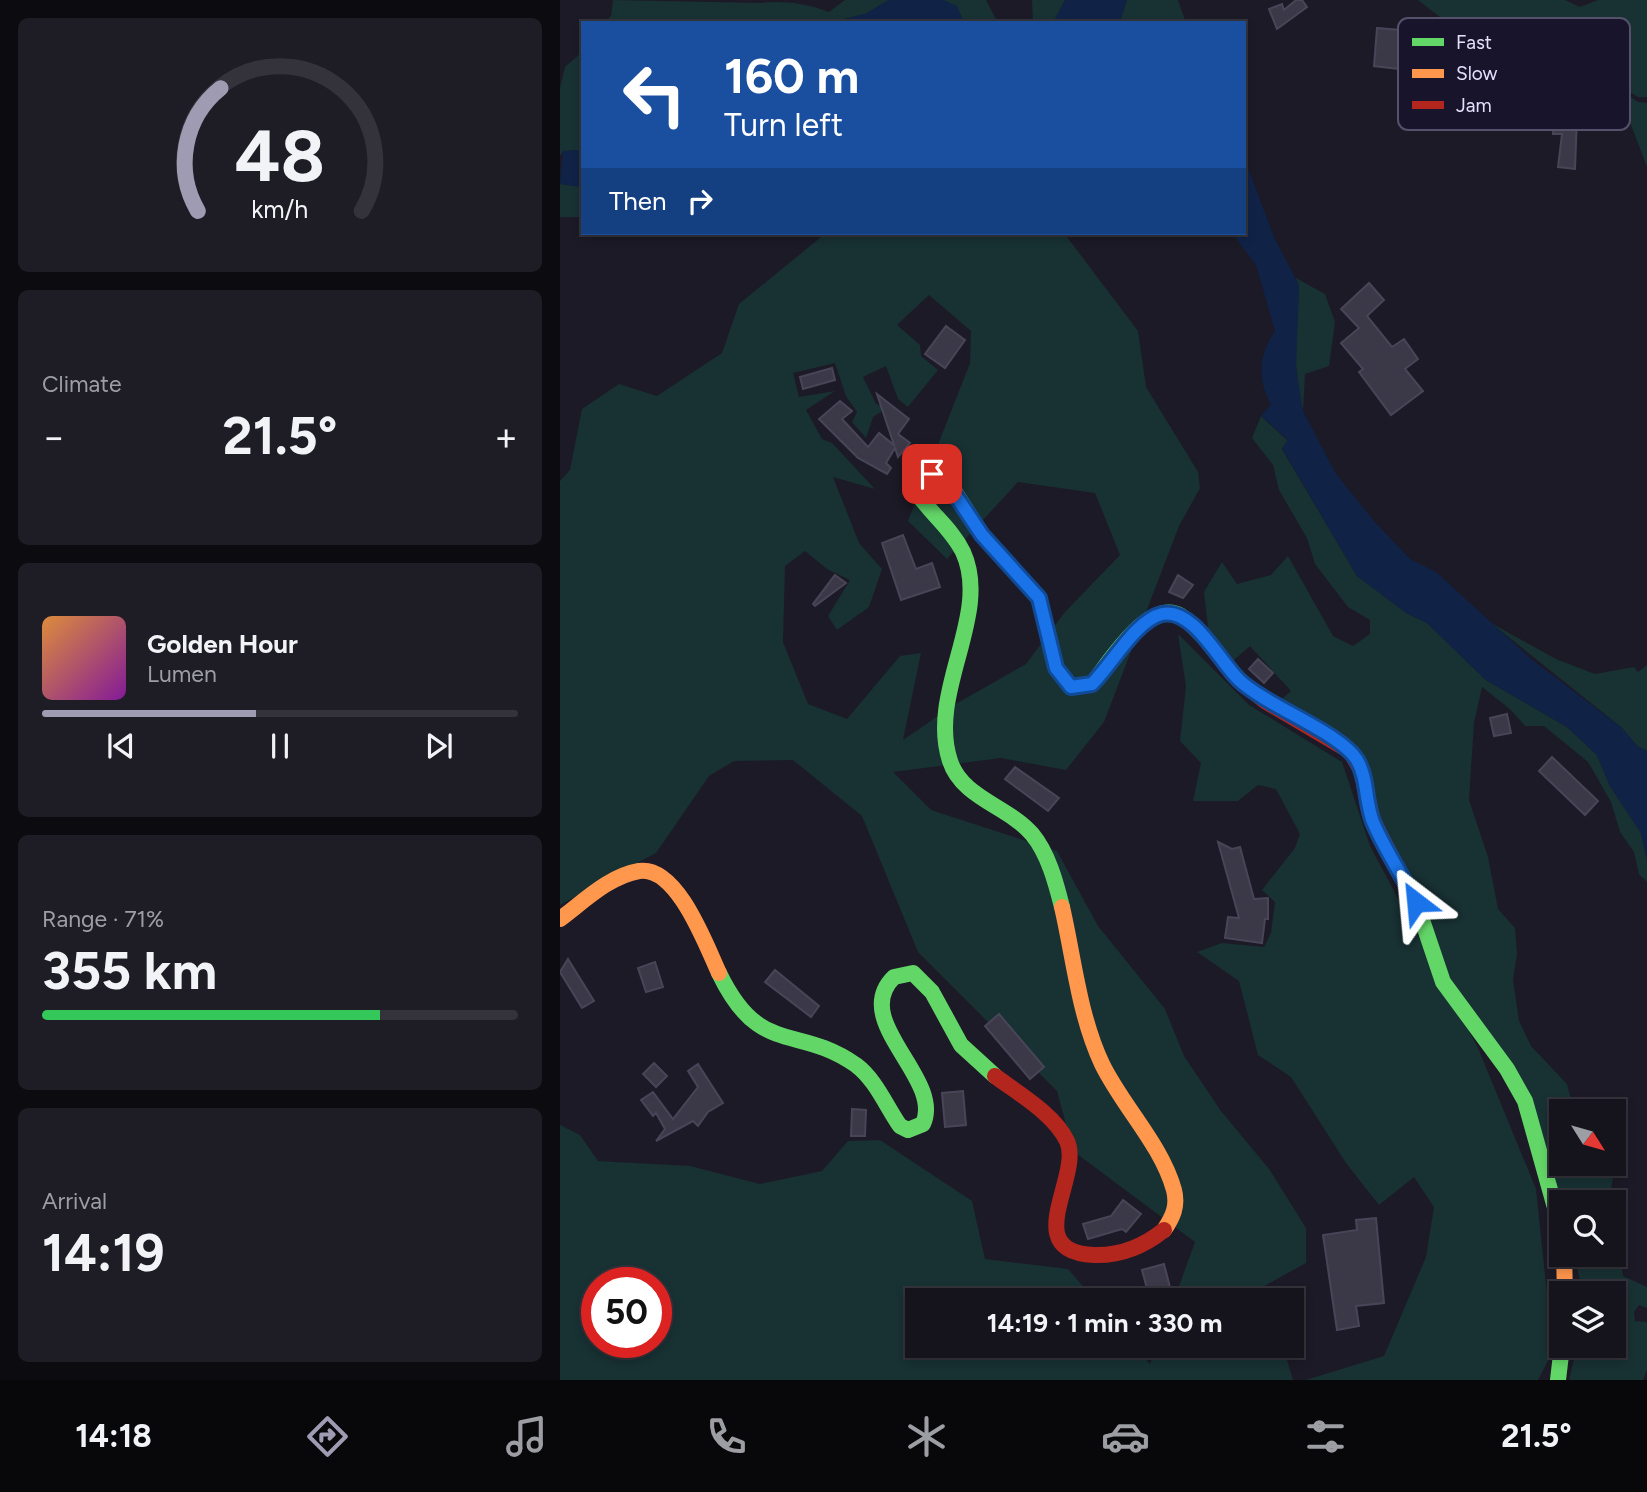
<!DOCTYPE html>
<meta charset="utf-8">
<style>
:root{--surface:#15141c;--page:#1e1d25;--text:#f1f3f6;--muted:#9d9ea3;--line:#34333b;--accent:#9e9bb2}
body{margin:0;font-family:Figtree,sans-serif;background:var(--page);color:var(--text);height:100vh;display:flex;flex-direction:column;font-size:26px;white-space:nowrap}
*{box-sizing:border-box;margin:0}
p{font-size:23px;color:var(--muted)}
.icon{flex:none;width:38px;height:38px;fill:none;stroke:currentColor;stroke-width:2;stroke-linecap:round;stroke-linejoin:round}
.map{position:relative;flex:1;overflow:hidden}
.drawer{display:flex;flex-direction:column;gap:18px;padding:18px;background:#0c0b0f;width:560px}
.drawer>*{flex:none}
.top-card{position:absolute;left:21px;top:21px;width:665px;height:214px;border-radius:0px;box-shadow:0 4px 10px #0003,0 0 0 2px var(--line);background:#1a4fa0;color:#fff;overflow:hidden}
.needle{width:46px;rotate:127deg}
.fabs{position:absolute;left:989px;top:1099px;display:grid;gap:14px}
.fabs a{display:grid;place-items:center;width:77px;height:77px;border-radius:0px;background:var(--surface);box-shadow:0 4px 10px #0003,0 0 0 2px var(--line);font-size:35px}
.speed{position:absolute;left:21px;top:1267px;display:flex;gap:14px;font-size:35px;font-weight:700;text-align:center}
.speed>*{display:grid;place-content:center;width:91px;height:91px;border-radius:50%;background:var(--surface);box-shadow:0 4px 10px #0003,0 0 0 2px var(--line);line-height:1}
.speed .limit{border:10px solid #d22;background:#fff;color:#111}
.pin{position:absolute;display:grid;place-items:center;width:60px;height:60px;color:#fff;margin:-30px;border-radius:14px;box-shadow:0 4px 10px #0006}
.me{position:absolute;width:77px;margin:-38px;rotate:331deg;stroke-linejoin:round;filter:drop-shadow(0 0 5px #0008)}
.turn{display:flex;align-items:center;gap:24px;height:147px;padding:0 28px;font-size:32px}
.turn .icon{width:91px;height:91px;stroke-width:2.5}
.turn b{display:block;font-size:49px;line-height:60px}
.then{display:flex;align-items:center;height:66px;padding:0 28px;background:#0003;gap:14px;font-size:26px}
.big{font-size:52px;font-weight:700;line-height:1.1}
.drawer .card{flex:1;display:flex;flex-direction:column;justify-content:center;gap:10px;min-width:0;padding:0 24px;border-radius:10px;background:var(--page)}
.drawer .dial{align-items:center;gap:0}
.dial svg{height:182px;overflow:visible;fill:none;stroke:var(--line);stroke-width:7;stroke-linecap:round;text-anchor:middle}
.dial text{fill:var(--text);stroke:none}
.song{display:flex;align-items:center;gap:21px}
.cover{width:84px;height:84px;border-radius:10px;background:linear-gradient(135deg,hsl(30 70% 55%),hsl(290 70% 35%))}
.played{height:7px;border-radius:4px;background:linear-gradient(90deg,var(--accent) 45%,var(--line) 45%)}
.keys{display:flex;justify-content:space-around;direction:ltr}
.heat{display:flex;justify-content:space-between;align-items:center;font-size:38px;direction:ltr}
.charge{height:10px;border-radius:5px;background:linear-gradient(90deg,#34c759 71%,var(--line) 0)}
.trip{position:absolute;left:345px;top:1288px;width:399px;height:70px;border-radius:0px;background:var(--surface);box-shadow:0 4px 10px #0003,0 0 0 2px var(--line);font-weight:700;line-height:70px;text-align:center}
.tabs{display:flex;height:112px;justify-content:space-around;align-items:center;background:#08080b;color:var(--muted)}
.tabs .icon{width:49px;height:49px}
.tabs .active{color:var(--accent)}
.tabs b{font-size:32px;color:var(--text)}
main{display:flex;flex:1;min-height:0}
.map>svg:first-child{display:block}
.green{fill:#183133;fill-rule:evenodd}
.water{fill:#102246}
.building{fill:#3b3947;stroke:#494558;stroke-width:2}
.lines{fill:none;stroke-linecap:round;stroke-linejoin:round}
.fast{stroke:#63d668;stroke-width:16}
.slow{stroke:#ff974d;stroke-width:16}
.jam{stroke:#b3261e;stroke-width:16}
.route-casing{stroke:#114b97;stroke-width:18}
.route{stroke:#1a73e8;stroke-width:12}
.key{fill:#18142c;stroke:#55516b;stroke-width:2}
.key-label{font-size:19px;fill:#e4e0fd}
</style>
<main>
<section class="drawer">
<div class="card dial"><svg viewBox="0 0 100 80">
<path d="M14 69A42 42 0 1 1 86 69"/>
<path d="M14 69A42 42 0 0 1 24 15" stroke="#9e9bb2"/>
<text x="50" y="56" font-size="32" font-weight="700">48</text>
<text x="50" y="72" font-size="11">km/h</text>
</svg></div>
<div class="card"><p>Climate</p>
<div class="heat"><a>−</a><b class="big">21.5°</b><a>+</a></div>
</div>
<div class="card">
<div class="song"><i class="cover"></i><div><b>Golden Hour</b><p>Lumen</p></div></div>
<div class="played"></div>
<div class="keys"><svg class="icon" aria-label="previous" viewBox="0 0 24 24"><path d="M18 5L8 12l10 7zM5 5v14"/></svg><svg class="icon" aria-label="pause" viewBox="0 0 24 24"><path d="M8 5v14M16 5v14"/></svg><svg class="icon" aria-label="next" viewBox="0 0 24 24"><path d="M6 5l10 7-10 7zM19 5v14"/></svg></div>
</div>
<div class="card"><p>Range · 71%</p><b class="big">355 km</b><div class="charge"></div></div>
<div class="card"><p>Arrival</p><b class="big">14:19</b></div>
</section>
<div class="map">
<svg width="1087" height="1380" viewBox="0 0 1087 1380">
<rect width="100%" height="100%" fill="#1c1a26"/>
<path class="green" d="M53 0 201 3C224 0 248 4 269 12L285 0H329L305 14 269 23H44L51 16Z
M383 0H426L438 23H404L397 7Z
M472 0H505L493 23H473Z
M567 0H618L626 23H559Z
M858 0H1005L1020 7 1038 0H1087V97H1078L1014 58 972 77 947 69Z
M23 51V150L3 151 0 156V88L5 67Z
M1057 88 1078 102 1087 103V167Z
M0 184 23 187V217H0Z
M266 233H504L578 331 586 387 638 472 640 488 619 526 544 722 506 770 441 758 333 772 371 810 497 851 538 926 605 1009 624 1056 661 1111 709 1169 746 1228V1263L697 1290 703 1300H614L635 1242 513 1151 497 1091 358 952 302 816 233 760 174 761 149 776 96 853 0 905V481L10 470 22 409 59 384 97 396 162 353 179 304ZM369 295 411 331 410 363 348 521 387 559 458 482 535 493 560 555 505 612 466 664 394 705 343 740 361 653 340 656 287 719 248 704 223 642 225 566 245 551 267 569 290 580 268 616 277 630 309 607 322 569 299 543 273 477 315 489 272 443 262 439 246 410 275 391 239 397 233 373 275 363 286 396 297 412 292 422 306 438 313 417 327 408 316 404 303 377 326 366 338 399 348 407 378 370 361 356 360 345 337 325Z
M736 278 765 294 775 322 769 366 745 374 743 411C738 385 734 360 735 333 736 314 742 297 736 278Z
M701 416 728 441 722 449 797 576 848 614 867 623 926 680 1007 727 1037 755 1050 786 1081 833 1087 860V882L1079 874 1074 852 1060 832 1051 802 1028 762 984 726H965L951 710 922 687 914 723 909 800 928 857 938 909 955 928 957 954 953 980 959 1021 971 1046 1007 1084 1014 1111H1001V1164H1049L1054 1171 1051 1190 1066 1217 1056 1226 1063 1276 1087 1287V1308L1079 1305 1074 1312 1075 1321 1087 1322V1370L1083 1380H1009L1017 1346H1054V1293H1023L1014 1255H1054V1202H1001L983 1137 886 971 818 818 802 756 714 706 731 691 690 646 666 667 649 636 644 592 662 562 677 584 711 575 728 556 773 636 793 646 810 634V620L788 607 755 564 747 538 719 490 713 465 692 438Z
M931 623 996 659 1035 674 1074 667 1078 672 1087 665V751L1077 746 1062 728Z
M618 634 689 705 782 762 810 846 918 1048 976 1189 993 1351 978 1380H746L824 1356 866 1257 874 1207 854 1177 819 1205 786 1163 731 1077 698 1055 679 981 637 952 662 943 704 947 711 933 715 902 702 890 735 848 740 834 716 789 698 785 678 801H633L641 763 620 741 626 686Z
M0 1125 20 1135 38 1161 130 1166 200 1184 262 1171 288 1141 320 1140 412 1201 425 1259 508 1269 535 1300H357V1346H574L590 1364 597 1346H723L733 1380H0ZM37 1283H96V1342H37Z"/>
<path class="water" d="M329 0H383L397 6 404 23H269L305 14Z
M505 0H567L559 23H493Z
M23 150V187L0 184 3 151Z
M684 157 714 237 739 285 736 369 743 411 776 474 814 521 850 559 876 572 970 658 1062 728 1077 746 1087 751V860L1081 833 1050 786 1037 755 1007 727 926 680 867 623 848 614 797 576 722 448 728 440 701 416 711 404C697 381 699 353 715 331L696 265 672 233H684Z"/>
<path class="building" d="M736 0H742L747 7 717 29 709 9 722 4 724 10Z
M817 28 840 30 838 54 874 57 873 73 814 66Z
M1017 116 1015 169 998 167 1002 134H993L994 117Z
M809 283 824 300 807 316 832 347 844 339 858 359 845 369 863 391 831 415 799 372 803 369 781 343 799 328 781 309Z
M386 326 405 340 385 368 365 354Z
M272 368 275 380 243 389 240 377Z
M317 394 349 419 338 434 350 443 338 457 335 448 326 463 331 468 327 474 298 458 259 419 280 401 292 411 282 419 308 447 319 433 334 445Z
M343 535 356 569 372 563 380 587 341 600 322 543Z
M275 575 286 583 255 606 253 604Z
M618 575 633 585 623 598 609 592Z
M698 659 713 673 704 683 689 669Z
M947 714 951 733 934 736 930 718Z
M992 757 1038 801 1025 815 979 771Z
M455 767 499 798 488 811 445 779Z
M658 842 672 849 680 847 694 899 708 898V919H705L702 943 665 938 668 917 679 918Z
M8 959 34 1001 22 1008 0 972Z
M95 962 103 987 86 992 78 968Z
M215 970 259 1006 251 1017 205 982Z
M439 1014 484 1067 470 1079 425 1026Z
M94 1063 107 1076 96 1087 83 1074Z
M138 1064 163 1103 148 1112 138 1126 133 1121 96 1141 105 1129 96 1113 93 1116 81 1100 93 1092 113 1119 138 1087 128 1071Z
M403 1091 406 1125 385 1127 382 1093Z
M292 1109 306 1110 305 1136H291Z
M563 1200 581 1214 566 1232 562 1229 528 1239 523 1224 551 1216Z
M816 1218 824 1303 796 1306 799 1326 777 1330 763 1235 797 1230 796 1220Z
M604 1264 611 1291 589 1296 582 1270Z"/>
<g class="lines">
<path class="fast" d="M502 907C496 883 488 853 472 834 448 806 402 798 390 761 367 692 432 615 403 552 392 529 371 514 357 493L359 480 372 474 393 489 422 535 479 598 496 668 511 687 532 684C549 663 589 597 621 616 629 621 635 629 642 635
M859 911 883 982 947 1069 965 1101 1001 1229
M159 973C200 1058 236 1023 296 1065 316 1080 326 1106 340 1126L348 1130 363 1124C384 1078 289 1021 334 977L353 973 372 992 401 1045 435 1076
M998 1380 1002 1346"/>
<path class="slow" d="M502 907C514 959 519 1015 542 1064 563 1107 601 1144 614 1190 618 1206 613 1217 604 1230
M0 919C23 902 49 876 79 871 117 865 146 945 159 973
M1004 1255 1005 1293"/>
<path class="jam" d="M642 635 678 679 705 701 790 751 801 770 813 821 859 911
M435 1076C459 1094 494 1114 507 1141 523 1176 458 1252 534 1255 561 1256 584 1246 604 1230"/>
</g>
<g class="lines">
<g class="route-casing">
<path id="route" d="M372 474 386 481 422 535 479 598 496 668 511 687 532 684C552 664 576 620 602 614 633 607 659 661 679 680 708 707 781 733 797 760 808 779 805 802 813 822 825 850 842 875 856 902"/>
</g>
<use href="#route" class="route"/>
</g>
<rect x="838" y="18" width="232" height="112" rx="10" class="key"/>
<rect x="852" y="38" width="32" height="8" fill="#63d668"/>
<rect x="852" y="69" width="32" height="9" fill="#ff974d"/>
<rect x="852" y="101" width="32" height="8" fill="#b3261e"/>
<g class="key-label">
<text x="896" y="49">Fast</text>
<text x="896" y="80">Slow</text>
<text x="896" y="112">Jam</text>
</g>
</svg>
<div class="fabs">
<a><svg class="needle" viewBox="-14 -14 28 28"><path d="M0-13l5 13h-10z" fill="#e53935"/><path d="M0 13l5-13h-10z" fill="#9d9ea3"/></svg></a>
<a><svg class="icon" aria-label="search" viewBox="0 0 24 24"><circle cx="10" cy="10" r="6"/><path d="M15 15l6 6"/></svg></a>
<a><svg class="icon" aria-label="layers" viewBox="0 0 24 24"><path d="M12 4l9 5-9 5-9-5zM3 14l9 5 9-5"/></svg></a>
</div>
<div class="speed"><div class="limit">50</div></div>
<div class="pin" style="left:372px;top:474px;background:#d93025"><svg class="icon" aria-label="arrive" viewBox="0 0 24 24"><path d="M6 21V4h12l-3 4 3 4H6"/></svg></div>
<svg class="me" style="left:856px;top:902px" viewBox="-20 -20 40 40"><path d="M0-17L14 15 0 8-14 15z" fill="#1a73e8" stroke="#fff" stroke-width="4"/></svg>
<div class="trip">14:19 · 1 min · 330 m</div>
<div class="top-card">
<div class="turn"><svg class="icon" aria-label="left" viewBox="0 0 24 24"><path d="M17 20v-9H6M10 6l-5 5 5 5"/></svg><div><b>160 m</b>Turn left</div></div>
<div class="then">Then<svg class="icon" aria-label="right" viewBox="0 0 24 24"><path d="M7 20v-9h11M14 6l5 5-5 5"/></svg></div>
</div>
</div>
</main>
<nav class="tabs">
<b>14:18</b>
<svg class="icon active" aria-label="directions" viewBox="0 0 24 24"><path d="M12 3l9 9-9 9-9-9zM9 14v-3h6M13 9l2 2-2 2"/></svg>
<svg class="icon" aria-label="music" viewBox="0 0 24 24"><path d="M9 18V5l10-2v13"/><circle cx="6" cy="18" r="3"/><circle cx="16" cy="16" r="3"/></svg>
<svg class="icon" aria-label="phone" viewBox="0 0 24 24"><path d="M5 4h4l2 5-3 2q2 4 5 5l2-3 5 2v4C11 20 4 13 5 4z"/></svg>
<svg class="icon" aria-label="climate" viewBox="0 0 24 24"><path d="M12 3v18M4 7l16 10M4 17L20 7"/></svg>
<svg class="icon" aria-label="car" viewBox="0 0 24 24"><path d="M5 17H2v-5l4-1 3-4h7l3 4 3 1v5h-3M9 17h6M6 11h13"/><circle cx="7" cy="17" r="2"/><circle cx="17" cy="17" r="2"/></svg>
<svg class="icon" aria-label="filters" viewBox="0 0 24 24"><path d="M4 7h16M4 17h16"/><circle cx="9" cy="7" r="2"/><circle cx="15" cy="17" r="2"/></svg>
<b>21.5°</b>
</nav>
